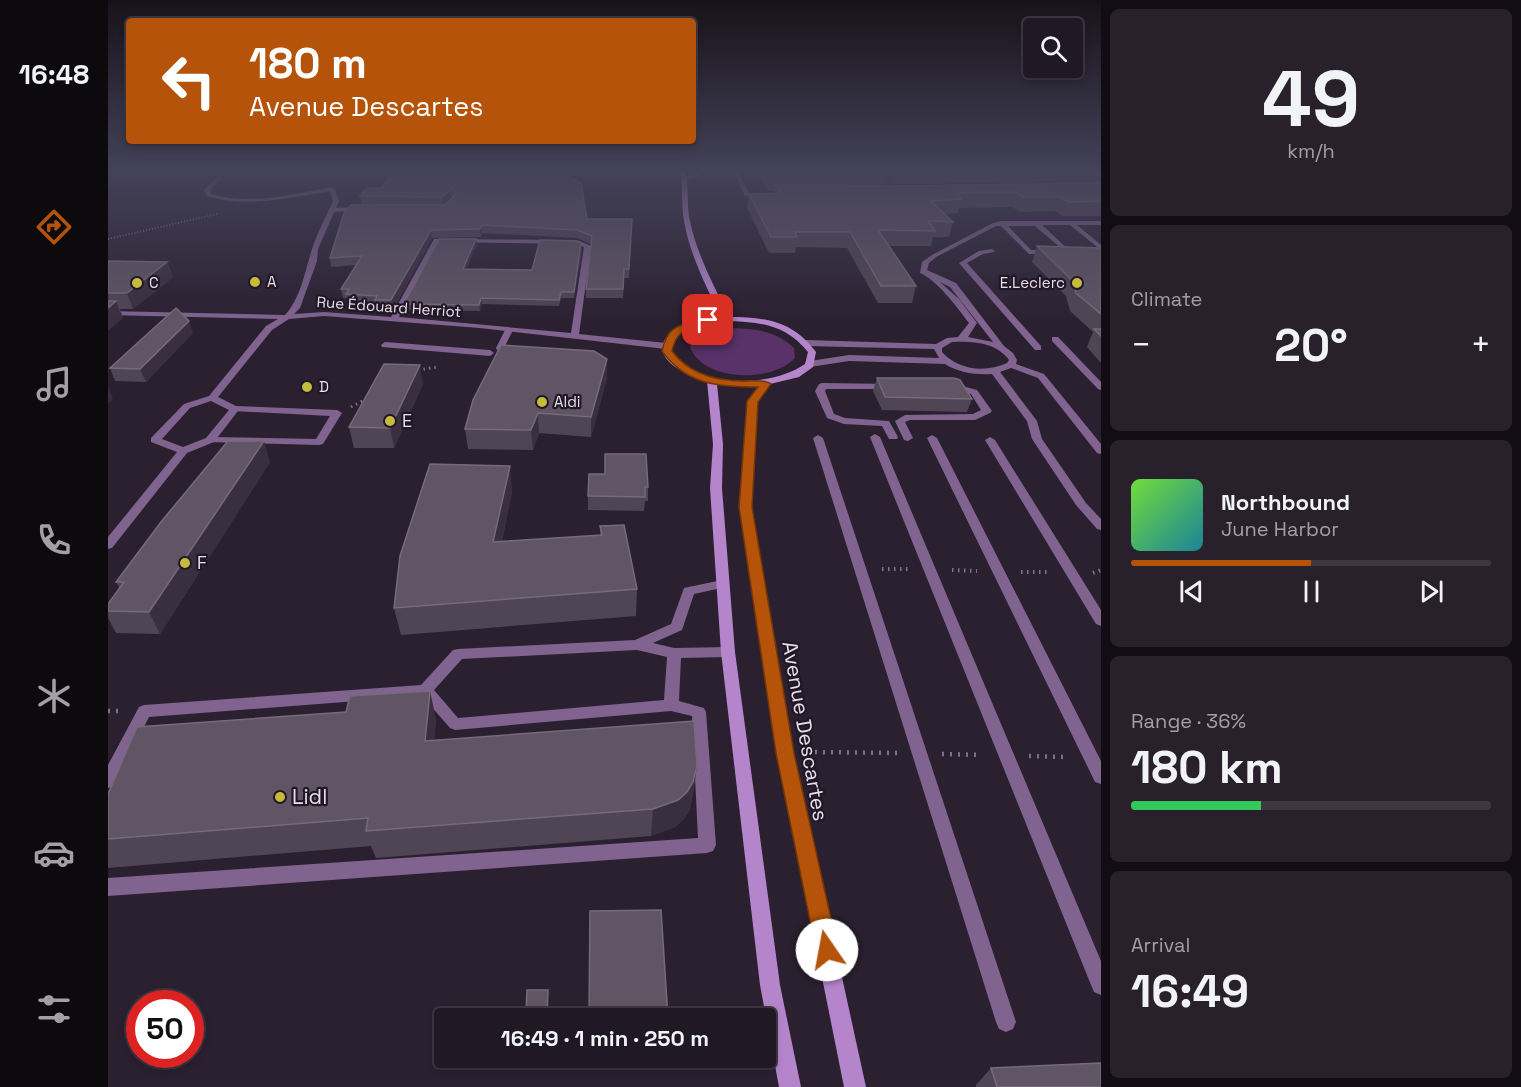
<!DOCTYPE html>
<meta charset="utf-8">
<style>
:root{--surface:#201824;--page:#28212c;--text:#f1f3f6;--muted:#a2a0a6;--line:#3d3741;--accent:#b45309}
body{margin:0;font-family:"Space Grotesk",sans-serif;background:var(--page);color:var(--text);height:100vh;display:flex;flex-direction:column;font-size:22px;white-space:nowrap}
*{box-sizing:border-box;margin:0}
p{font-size:20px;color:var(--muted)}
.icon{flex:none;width:33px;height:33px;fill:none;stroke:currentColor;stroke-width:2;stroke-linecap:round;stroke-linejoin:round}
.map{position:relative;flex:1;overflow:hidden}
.panel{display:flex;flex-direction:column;gap:9px;padding:9px;background:#120d14;width:420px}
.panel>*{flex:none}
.banner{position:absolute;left:18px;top:18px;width:570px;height:126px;border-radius:6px;box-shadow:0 3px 9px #0003,0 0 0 2px var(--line);background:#b45309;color:#fff;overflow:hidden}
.buttons{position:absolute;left:915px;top:18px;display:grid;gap:12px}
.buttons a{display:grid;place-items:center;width:60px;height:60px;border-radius:6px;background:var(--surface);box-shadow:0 3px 9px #0003,0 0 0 2px var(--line);font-size:30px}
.speed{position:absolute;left:18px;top:990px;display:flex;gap:12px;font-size:30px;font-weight:700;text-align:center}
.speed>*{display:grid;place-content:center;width:78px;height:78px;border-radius:50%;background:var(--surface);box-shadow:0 3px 9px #0003,0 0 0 2px var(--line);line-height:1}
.speed .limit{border:9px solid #d22;background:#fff;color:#111}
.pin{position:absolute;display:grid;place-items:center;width:51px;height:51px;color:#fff;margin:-26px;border-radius:12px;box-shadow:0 3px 9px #0006}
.me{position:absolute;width:66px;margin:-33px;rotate:348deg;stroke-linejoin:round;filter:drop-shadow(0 0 4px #0008)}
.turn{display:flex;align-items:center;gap:21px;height:126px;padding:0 24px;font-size:27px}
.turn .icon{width:78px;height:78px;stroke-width:2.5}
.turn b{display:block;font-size:42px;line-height:51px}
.big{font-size:45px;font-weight:800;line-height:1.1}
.panel .card{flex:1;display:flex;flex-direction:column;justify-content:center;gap:9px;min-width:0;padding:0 21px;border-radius:9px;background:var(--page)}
.panel .dial{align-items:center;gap:0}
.dial b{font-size:78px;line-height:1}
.song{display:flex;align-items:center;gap:18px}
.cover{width:72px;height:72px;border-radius:9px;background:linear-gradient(135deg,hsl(100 70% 55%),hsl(190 70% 35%))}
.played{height:6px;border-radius:3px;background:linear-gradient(90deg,var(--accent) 50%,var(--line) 50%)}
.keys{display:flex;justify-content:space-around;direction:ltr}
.heat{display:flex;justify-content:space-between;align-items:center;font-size:33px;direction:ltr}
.charge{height:9px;border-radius:4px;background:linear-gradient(90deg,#34c759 36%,var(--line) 0)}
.trip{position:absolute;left:326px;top:1008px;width:342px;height:60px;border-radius:6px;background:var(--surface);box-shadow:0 3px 9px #0003,0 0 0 2px var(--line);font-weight:800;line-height:60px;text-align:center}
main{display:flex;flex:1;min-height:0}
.menu{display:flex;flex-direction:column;width:108px;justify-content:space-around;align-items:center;background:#0d0a0e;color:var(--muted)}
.menu .icon{width:42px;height:42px}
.menu .current{color:var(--accent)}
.menu b{font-size:27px;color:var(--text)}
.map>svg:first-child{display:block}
.green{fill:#583269}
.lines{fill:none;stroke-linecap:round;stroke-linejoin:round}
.stream{fill:#160022;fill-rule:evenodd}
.path-far3{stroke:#7e7583;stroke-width:2;stroke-dasharray:1 2;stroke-linecap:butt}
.path-far2{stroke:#7e7583;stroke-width:3;stroke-dasharray:1.5 4;stroke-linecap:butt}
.path-far1{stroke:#7e7583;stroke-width:4;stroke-dasharray:1.5 4.5;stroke-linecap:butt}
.path{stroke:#7e7583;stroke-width:4.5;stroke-dasharray:2 6;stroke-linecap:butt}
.service{fill:#80638f;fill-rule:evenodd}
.minor{fill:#80638f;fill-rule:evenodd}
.secondary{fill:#b585cc;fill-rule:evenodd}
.wall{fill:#504555;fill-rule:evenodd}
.shaded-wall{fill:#3a2f40}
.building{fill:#615565;stroke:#766b7a;stroke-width:1.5}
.route{fill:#b45309;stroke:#753606;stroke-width:1.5}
.poi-dot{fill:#c6bb3c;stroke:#211726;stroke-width:2}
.labels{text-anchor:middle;stroke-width:4.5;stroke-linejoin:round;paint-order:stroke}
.far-poi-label{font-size:15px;fill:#e7e0ea;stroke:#211726;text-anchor:start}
.far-street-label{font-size:15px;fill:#e7e0ea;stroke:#211726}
.poi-label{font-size:18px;fill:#e7e0ea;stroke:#211726;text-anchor:start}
.near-street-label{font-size:21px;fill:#e7e0ea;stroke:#211726}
.near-poi-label{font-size:21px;fill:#e7e0ea;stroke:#211726;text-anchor:start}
</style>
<main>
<nav class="menu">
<b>16:48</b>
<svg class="icon current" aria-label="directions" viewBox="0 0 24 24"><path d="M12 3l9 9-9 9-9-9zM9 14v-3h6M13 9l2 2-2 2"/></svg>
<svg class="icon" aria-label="music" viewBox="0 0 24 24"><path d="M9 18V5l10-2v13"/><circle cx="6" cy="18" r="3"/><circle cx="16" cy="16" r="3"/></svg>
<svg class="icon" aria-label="phone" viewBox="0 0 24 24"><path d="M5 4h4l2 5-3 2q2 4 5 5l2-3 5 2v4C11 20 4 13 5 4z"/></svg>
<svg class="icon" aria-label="climate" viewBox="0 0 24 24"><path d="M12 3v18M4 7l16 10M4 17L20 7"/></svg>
<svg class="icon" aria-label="car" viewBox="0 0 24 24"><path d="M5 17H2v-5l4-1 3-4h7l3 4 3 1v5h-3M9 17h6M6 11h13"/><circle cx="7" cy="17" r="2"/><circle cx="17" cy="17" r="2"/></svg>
<svg class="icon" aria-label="filters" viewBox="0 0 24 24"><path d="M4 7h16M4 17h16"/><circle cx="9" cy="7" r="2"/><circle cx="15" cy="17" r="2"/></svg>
</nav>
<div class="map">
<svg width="993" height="1087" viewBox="0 0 993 1087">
<rect width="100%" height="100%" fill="#2a2030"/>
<path class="green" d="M619 328C644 328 667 330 686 348L687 358C664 383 595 382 582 347 591 333 603 331 619 328Z"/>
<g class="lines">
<path class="stream" d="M0 170H4L0 172Z"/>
<path class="path-far3" d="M0 239 109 214"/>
<path class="path-far2" d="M310 370 329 367
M243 407 260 398"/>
<path class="path-far1" d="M774 569H800
M844 570 869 571
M913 572H941
M985 573 993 570"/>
<path class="path" d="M0 711H14
M699 752 791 753
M834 754 874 755
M921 756 958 757"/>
<path class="service" d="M590 170H594V174L577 181 574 179 589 172Z
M111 175 114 177 102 190 103 194C143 206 185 194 224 187L227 189C219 193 208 193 199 195 165 201 132 206 99 196L96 190Z
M258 207 256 210 224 212 221 210 224 208Z
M894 221H993V225H969L993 245V250L962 225H934L962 251 963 252 960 254 927 226H900L923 250H944L947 252 944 254H921L893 226H888L828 257 821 263 819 270 848 283 896 346 905 353 909 360 908 364 936 374 993 444V454L989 453 930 378 903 368 892 372 929 421 934 439 978 503 993 519V530L989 529 968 505 924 439 919 421 884 374C868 375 851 373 837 364L741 361 702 367 698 364 702 361 741 355 831 358 826 349 698 346 694 343 698 340 828 344 839 338 850 337 861 323C849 307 829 280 812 273L814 262 824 255 885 223ZM832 282 842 287 885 342 860 337 869 323 851 299ZM844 342C864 341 888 342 901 360L899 363C877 373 850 370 834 352V348Z
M884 249 887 251 886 252 875 254 859 263 933 346V350H927L851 263 871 251Z
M398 328 405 330 395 350H389L388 348Z
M944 337H950L993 382V390L990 389 944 341Z
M277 342 382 350 386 353 382 356 274 347 273 345Z
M714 383 784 384V388L781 389H718L717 391 726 414 737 418 781 421 790 437 789 439H781L774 426 736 424 719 418 707 391 711 384Z
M843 383 869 390 884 411 882 413 867 420H802L797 422 805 438 800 441 796 440 787 421 797 415 865 414 873 410 863 394 840 388V384Z
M127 406 229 410 234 413 215 444 211 445 98 442V438L102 437 208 439 222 416 124 411 122 409Z
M767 434 772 437 993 961V995L986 992 983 985 762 437Z
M710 435 715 438 908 1022 905 1029 898 1032 891 1029 888 1022 705 438Z
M824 435 829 438 993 761V784L987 782 819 438Z
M882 437 887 440 993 610V626L988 624 877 440Z
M614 580 618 581 620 584 618 587 586 594 574 630 545 643 566 648 620 647 625 648 627 652 625 656 620 657 573 658 571 701 596 708 598 712 608 845 605 851 599 853 0 896V878L590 838 584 716 563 711 347 730 342 728 314 696 41 717 6 786 0 788V765L31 707 36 705 313 685 345 650 350 649 527 640 563 624 576 588ZM529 650 559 657 556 700 350 718 326 690 354 659Z"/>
<path class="minor" d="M625 170H629L641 193H656L658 196H637Z
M224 187 227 189 231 201 210 249 209 261 192 308 186 314 216 312 283 317 326 239 469 240 483 246 471 334 558 343 562 346 558 349 372 328 216 316 181 319 164 330 110 397 130 407V411L106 442 79 453 4 548 0 549V537L69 452 43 442V438L76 404 101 396 158 326 170 319 0 315V311L177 315C193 298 197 271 204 249 209 233 218 217 225 201L221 189ZM330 242 468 244 476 247 463 333 291 317ZM103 401 121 410 98 438 75 447 54 439 82 408Z"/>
<path class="secondary" d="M572 170H576C582 186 578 204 582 221 589 255 606 286 621 317 658 317 685 321 708 352L705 367 691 377 662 384 649 401 644 507 685 753 758 1087H736L669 753 632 507 639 401 652 385 639 386 609 384 615 444 614 488 627 652 672 985 693 1087H671L652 985 613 652 602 488 605 444 599 381C528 360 549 322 613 317 598 286 582 255 576 221 573 204 575 186 572 170ZM618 321C652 322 677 324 700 352L697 364C664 387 598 388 567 358 564 355 563 351 563 346 565 324 602 322 618 321Z"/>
</g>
<path class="wall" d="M374 170H449L479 219H524L521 278H516L515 298H478V289L483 244 469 238 374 233 373 237 324 238 285 310 269 309 268 305 240 303 239 298H235L233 289 248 265 223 267 222 258 337 205 345 197H343L335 205 253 204 252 196 274 188 379 174 375 171Z
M646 170H993V216H955L947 211 911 212 905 207 851 208 850 213 837 214 845 222 841 237H825L823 246H780L808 286 804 303H770L739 248 688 247 687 253H661L639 208 641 194H666L667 191H660ZM947 182 954 184 782 186 785 184Z
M368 239 369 245 358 269 424 270 474 248 466 298H453L451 306 374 304 372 311 297 310 296 304Z
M929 246 993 248V363L979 347 985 332 962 311 958 296 924 262Z
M0 261 59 262 65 277 25 309H12L15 318 0 330Z
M85 333 38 382 7 381 2 368Z
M499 359V378L483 437 431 433 425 450 360 449 357 429Z
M769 378 864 399 859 412 774 410 765 391Z
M315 384 286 448H246L241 427Z
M162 462 52 634 8 633 0 618V604L12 589 8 582Z
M481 474 540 487V501H537L536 511 480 510V496Z
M404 491 394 541 492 535V526L529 589 528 616 293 635 286 608Z
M238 712 328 719 326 740 589 766 585 793 582 809 576 819 567 827 543 836 268 858 263 846 0 868V794Z
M440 990V1018H419L418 1013Z
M883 1068 993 1087H868V1085Z"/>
<path class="shaded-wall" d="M788 170 785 184 776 190 779 176Z
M343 189V197L335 205 334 197Z
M374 225V233L373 237 372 229Z
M323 230 324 238 285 310 283 300Z
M368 239 369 245 355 274V269Z
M473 243 474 248 466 298V292Z
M59 262 65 277 25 309 19 293Z
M373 298 374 304 372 311 371 305Z
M8 301 15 318 0 330V308Z
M81 321 85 333 38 382 32 369Z
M499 359V378L483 437V417Z
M312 365 315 384 286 448 282 428Z
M0 387 5 399 0 404Z
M430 413 431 433 425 450 423 430Z
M156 441 162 462 52 634 41 612Z
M402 466 404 491 388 569 385 542Z
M322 691 328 719 324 769 317 741Z
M589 766 585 793 582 809 576 819 567 827 543 836 545 809Z
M440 990 441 997 440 1018 439 1013Z"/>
<path class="building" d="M382 170H449L473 183 479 219H524L521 269H516L515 289H478L484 236 469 230 374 225 372 229 323 230 283 300H267L269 296 238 294 241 289H233L254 256 222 258 236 213 243 205H337L349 193 343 189 334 197 252 196 259 188H274L285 173 389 174Z
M657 170H836H788L779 176 662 177Z
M957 170H993V175H977Z
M993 183V201L960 202 952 197H915L909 193H848L854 199 823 201 845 222 820 221 827 231 770 230 808 286H773L742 232H687L689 237H663L641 194 673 193 667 185 783 186Z
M331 239H368L355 269 424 270 432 240 467 241 473 243 466 292H453L451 300 373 298 371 305 296 304Z
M929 246 993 248V314L968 293 964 280Z
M0 261 59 262 19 293H0Z
M0 301H8L0 308Z
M68 308 81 321 32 369 2 368Z
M986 329H993V336Z
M393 345 486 351 499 359 483 417 430 413 423 430 357 429 365 400Z
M276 364 312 365 282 428 241 427Z
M769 378H846L852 380 864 399 777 397Z
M120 441H156L41 612 0 611V604L16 582H8L53 522Z
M497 454H538L540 487H537V497L480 496 481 474H497Z
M322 464 402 466 385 542 494 535 492 526 516 525 529 589 286 608 292 556Z
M322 691 317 741 586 721 589 766 585 782 579 792 570 800 545 809 258 831 260 818 0 839V794L29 727 238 712 242 696Z
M553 910 560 1018H481L482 911Z
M419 990H440L439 1013H418Z
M993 1063V1087H889L883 1068Z"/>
<linearGradient id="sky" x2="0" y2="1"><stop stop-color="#17121a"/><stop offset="0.53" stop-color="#444259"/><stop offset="1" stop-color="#444259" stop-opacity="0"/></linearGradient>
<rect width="993" height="322" fill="url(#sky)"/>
<path class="route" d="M596 318 604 320C586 333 570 323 564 351 581 374 608 381 636 381 644 381 656 379 663 384L650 402 644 507 686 753 730 950 727 958 719 961 711 958 708 950 668 753 631 507 639 401 650 387C611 387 578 385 554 351 560 324 572 326 596 318Z"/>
<g class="poi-dot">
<circle cx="147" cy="282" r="6"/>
<circle cx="29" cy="283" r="6"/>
<circle cx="969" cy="283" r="6"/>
<circle cx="199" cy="387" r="6"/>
<circle cx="434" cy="402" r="6"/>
<circle cx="282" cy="421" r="6"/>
<circle cx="77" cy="563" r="6"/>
<circle cx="172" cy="797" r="6"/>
</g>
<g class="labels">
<g class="far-poi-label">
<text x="159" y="287">A</text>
<text x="41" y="288">C</text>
<text x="957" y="288" text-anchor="end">E.Leclerc</text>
<text x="211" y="392">D</text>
<text x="446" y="407">Aldi</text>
</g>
<g class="far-street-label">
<text transform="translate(281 307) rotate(4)" y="5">Rue Édouard Herriot</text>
</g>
<g class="poi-label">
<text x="294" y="427">E</text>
<text x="89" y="569">F</text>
</g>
<g class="near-street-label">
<text transform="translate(697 731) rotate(80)" y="7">Avenue Descartes</text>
</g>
<g class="near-poi-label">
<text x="184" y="804">Lidl</text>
</g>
</g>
</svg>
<div class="buttons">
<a><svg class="icon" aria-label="search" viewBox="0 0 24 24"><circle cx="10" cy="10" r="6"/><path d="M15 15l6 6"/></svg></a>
</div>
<div class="speed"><div class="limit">50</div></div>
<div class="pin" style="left:600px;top:320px;background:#d93025"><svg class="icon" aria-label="arrive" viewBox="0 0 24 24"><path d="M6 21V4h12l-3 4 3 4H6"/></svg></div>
<svg class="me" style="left:719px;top:950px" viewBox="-20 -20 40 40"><circle r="19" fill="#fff"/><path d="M0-13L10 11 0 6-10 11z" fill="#b45309"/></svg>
<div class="trip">16:49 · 1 min · 250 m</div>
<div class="banner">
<div class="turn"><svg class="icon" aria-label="left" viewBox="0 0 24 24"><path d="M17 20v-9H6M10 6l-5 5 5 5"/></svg><div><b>180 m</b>Avenue Descartes</div></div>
</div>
</div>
<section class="panel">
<div class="card dial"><b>49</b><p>km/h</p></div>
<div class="card"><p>Climate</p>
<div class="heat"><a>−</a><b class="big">20°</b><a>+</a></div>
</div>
<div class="card">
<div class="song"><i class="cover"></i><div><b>Northbound</b><p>June Harbor</p></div></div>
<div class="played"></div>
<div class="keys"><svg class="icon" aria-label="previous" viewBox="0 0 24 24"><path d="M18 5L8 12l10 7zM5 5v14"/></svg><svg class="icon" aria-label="pause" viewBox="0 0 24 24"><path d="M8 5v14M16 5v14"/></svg><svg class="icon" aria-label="next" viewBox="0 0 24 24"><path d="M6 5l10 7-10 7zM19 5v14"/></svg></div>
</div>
<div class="card"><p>Range · 36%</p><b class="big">180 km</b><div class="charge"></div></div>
<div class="card"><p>Arrival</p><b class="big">16:49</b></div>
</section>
</main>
